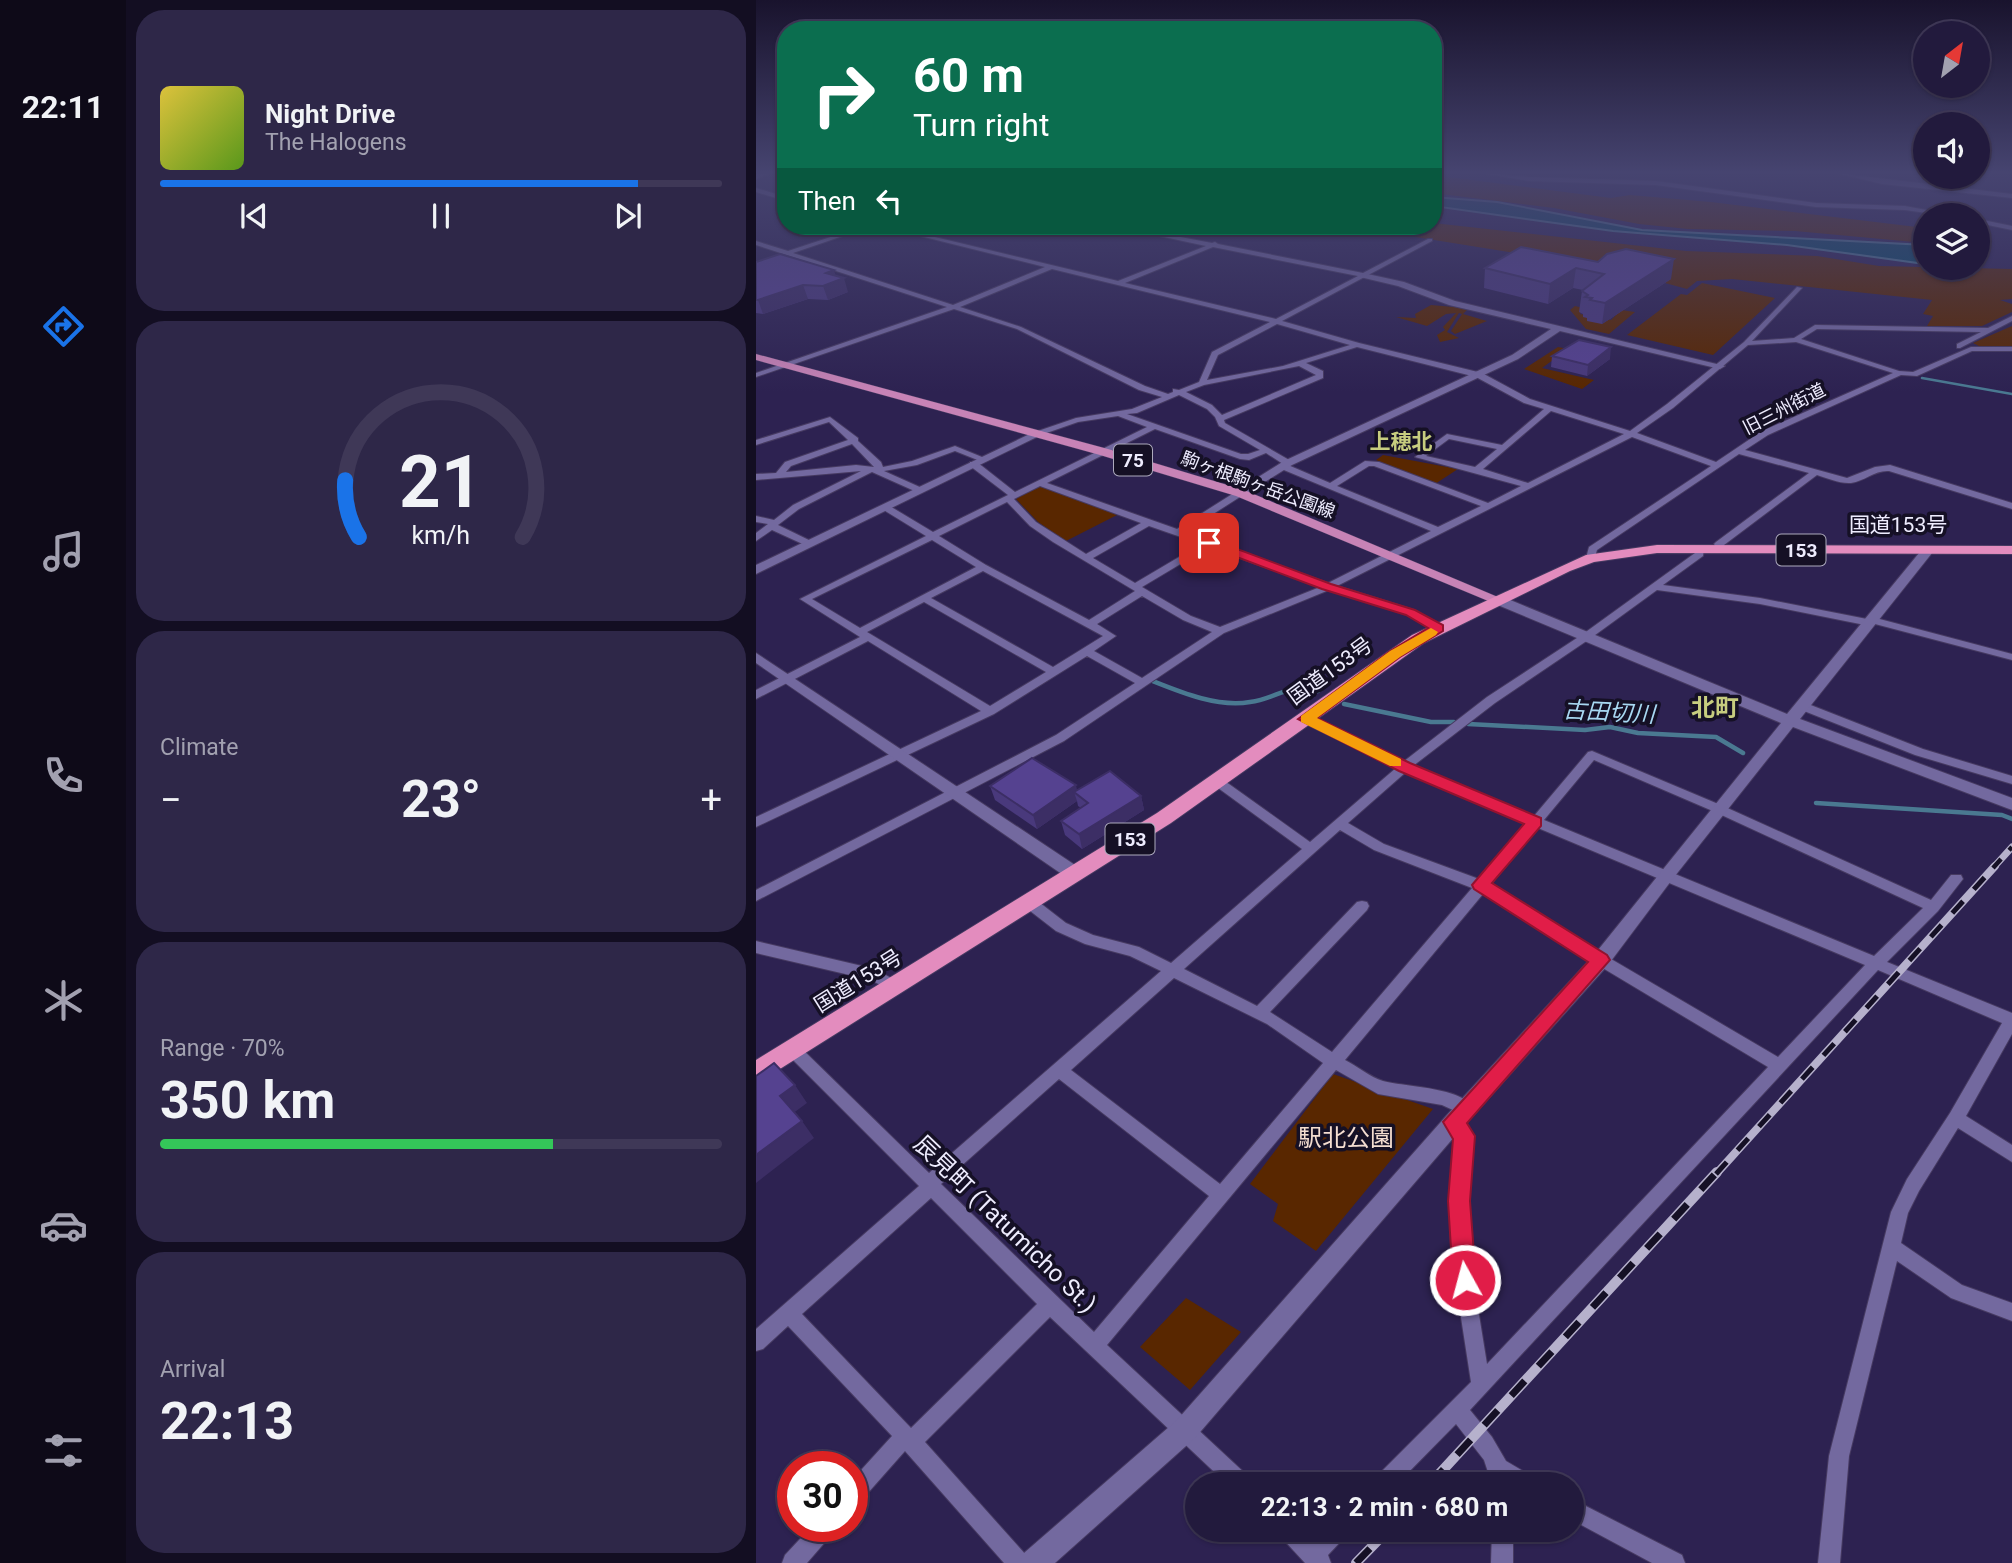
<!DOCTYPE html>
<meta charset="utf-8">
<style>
:root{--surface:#221a3d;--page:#2e2748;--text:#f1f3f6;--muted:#a2a1b0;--line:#3f3857;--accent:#1a73e8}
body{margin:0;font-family:Roboto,"Noto Sans JP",sans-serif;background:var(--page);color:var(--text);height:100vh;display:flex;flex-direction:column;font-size:26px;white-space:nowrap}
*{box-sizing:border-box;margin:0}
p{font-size:23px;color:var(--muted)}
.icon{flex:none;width:38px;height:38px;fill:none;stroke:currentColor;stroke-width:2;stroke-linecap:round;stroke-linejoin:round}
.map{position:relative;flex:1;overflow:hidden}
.side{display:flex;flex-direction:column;gap:10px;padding:10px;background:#130e22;width:630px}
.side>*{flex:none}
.hud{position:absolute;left:21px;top:21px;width:665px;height:214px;border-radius:28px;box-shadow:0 2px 5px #0004,0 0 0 2px var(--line);background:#0b6e4f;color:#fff;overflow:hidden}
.needle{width:46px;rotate:31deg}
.fabs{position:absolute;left:1157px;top:21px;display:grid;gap:14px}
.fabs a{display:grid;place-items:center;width:77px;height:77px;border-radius:50%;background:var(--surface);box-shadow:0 2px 5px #0004,0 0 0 2px var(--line);font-size:35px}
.speed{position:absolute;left:21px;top:1451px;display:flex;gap:14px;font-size:35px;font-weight:700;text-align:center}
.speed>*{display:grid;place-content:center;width:91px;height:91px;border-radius:50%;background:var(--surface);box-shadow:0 2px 5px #0004,0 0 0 2px var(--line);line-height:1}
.speed .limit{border:10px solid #d22;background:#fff;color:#111}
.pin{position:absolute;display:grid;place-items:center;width:60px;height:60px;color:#fff;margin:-30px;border-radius:14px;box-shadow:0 4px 10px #0006}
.me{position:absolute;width:77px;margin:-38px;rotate:353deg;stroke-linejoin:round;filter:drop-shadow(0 0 5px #0008)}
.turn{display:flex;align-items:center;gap:24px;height:147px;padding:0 21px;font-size:32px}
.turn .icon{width:91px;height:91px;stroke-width:2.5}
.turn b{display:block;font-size:49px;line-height:60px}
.then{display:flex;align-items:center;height:66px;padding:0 21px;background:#0003;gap:14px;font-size:26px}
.big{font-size:52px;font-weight:700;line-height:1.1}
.side .widget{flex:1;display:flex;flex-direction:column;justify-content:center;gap:10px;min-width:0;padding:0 24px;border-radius:28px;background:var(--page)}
.side .dial{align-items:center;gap:0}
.dial svg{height:182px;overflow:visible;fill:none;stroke:var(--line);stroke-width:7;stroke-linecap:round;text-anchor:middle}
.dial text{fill:var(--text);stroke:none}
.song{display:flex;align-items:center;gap:21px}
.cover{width:84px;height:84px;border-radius:10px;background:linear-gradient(135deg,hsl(50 70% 55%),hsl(90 70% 35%))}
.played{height:7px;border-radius:4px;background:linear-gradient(90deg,var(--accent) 85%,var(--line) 85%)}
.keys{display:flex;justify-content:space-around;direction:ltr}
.heat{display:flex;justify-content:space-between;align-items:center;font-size:38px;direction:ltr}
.charge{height:10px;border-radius:5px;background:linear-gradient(90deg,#34c759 70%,var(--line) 0)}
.trip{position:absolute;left:429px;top:1472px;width:399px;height:70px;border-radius:35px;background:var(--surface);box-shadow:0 2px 5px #0004,0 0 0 2px var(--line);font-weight:700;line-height:70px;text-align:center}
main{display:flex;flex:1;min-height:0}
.menu{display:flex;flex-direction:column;width:126px;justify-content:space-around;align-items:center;background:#0e0a18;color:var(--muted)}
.menu .icon{width:49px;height:49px}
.menu .current{color:var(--accent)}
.menu b{font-size:32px;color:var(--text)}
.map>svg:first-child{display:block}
.green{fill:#592700}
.water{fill:#044862;stroke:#4a7991;stroke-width:2}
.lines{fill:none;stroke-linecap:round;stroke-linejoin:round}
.stream-far1{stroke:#4a7991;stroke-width:2.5}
.stream{stroke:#4a7991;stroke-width:4.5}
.minor-casing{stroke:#463a61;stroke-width:2}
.tertiary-casing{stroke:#463a61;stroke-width:2}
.primary-casing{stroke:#463a61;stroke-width:1}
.trunk-casing{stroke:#463a61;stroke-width:2}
.minor{fill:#73699f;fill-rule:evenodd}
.tertiary{fill:#73699f;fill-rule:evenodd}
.primary{fill:#c783b6;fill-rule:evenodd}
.trunk{fill:#e38cbe;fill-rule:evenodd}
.rail-far2-casing{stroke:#b6b1cc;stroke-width:7}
.rail-far1-casing{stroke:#b6b1cc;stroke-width:8}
.rail-casing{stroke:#b6b1cc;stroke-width:10}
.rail-far2{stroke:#151025;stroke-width:4.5;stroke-dasharray:12;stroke-linecap:butt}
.rail-far1{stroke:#151025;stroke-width:5;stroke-dasharray:16;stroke-linecap:butt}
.rail{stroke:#151025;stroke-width:7;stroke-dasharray:20;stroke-linecap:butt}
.wall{fill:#49397c}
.shaded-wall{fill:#3c2e65}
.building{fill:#554290;stroke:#3c2e65;stroke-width:2}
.route{fill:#e11d48;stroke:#92132f;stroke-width:2}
.slow{fill:#f59e0b}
.labels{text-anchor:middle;stroke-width:7;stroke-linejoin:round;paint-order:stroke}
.far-street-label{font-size:18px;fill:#eeecfe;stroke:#151025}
.shield{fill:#151025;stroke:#adaabd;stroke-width:2}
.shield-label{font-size:19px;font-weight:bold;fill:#eeecfe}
.far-quarter-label{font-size:21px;font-weight:bold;fill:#c7cd7f;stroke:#151025}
.street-label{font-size:21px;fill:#eeecfe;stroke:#151025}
.water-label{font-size:23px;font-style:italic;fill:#a8d8f2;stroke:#151025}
.quarter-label{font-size:24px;font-weight:bold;fill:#c7cd7f;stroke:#151025}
.near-park-label{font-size:24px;fill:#f4ddd0;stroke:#151025}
.near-street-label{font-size:24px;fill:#eeecfe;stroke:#151025}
</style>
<main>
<nav class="menu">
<b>22:11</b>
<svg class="icon current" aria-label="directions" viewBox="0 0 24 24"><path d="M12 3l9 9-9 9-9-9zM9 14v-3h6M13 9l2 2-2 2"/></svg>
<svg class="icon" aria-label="music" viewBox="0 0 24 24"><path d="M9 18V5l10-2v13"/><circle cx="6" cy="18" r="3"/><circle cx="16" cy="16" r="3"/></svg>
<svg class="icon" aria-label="phone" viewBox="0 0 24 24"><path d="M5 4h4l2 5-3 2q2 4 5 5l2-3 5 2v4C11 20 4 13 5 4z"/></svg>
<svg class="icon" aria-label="climate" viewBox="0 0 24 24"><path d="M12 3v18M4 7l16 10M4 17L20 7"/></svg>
<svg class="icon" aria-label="car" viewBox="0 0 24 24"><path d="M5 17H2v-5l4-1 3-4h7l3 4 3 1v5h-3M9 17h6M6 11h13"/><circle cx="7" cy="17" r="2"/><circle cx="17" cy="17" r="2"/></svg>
<svg class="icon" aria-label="filters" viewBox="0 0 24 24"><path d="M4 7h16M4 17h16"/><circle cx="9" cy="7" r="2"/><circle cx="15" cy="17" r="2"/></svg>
</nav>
<section class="side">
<div class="widget">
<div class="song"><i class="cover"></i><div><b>Night Drive</b><p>The Halogens</p></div></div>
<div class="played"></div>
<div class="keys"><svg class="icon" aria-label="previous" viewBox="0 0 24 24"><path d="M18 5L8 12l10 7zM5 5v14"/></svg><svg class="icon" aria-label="pause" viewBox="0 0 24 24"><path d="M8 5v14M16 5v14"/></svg><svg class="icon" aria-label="next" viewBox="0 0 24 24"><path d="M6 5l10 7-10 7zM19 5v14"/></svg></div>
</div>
<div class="widget dial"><svg viewBox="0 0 100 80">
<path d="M14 69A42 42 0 1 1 86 69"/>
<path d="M14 69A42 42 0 0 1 8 44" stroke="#1a73e8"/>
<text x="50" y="56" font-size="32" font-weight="700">21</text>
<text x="50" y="72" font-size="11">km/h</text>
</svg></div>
<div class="widget"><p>Climate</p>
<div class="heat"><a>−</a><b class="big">23°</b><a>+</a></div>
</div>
<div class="widget"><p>Range · 70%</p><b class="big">350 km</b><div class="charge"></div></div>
<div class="widget"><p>Arrival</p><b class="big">22:13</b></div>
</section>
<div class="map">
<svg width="1256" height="1563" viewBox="0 0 1256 1563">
<rect width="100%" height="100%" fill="#2d2251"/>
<path class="green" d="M677 175 855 198 874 195 955 202 1169 228V243L1039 231 932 229 883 224 798 208 677 193Z
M677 223 930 251 1061 256 1123 266 1256 269V299L1244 300 1256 304V312L1226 326H1171L1177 316 1167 314 1176 300 976 279 941 281 931 289 909 283 914 278 591 226H677Z
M946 283 1019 298 957 355 871 335 925 294 931 295Z
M675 305 709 308 711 310 707 314 731 321 699 334 695 331 706 314 703 313 691 332 703 338 684 342 681 335 689 330 687 327 700 313 690 314 671 326 640 317 660 318 659 314Z
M819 306 827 308 824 314 855 320 865 310 879 312 853 334 830 329 814 310Z
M1256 326V347L1223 346 1217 343Z
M802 347 812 349 786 368 838 380 826 389 768 369Z
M627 455 702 469 679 484 620 460Z
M281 487H288L363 514 310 541 282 522 260 499Z
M577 1074 677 1109 560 1251 517 1221 522 1204 494 1184Z
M430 1298 485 1332 434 1390 384 1347Z"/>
<path class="water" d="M677 197 741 202 886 230 1169 245V264L1031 245 857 231 677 206Z"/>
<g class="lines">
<path class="stream-far1" d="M1166 378 1256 394"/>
<path class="stream" d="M394 680C424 692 462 708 494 702 523 698 530 683 562 691
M588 704 675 722H698
M712 724 829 730 854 727 882 733 960 737 987 753
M1060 803 1246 815 1256 819"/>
<g class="minor-casing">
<path id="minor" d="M6 173H15L0 179V175Z
M726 173 773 177 900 181 1060 203 1149 206 1197 215H1185L1149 210 1060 207 900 185 773 181Z
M0 188 30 197V201L0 192Z
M1222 219 1256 226V230L1222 223Z
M108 226H116L37 253 197 305 289 267 124 226H133L362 281 450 246 357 226H367L456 243 459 242 462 244 607 273 672 239H676V241L526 321 603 343 726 373 774 399 874 431 911 404 988 342 1041 287 1046 288 996 341 1038 338 1059 325 1232 328 1256 316V321L1204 348H1201V344L1225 332 1061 329 1045 339 1143 371 1157 372 1215 347H1256V351H1216L1161 376 1145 375 1012 435 989 450 1091 478 1119 467 1134 465 1256 503V509L1133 471C1119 470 1109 481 1095 483 1084 484 1071 478 1061 475L968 545 970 549 965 552 962 551 958 544 960 542 1053 473 983 454 841 550 838 560H832L830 558 833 547 955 466 876 437 581 586 658 610 686 626V630H678L650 614 573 590 468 633 308 741 0 901V890L300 735 379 683 331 656 238 714 0 827V817L225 711 112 641 0 699V690L104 637 44 599 170 536 126 509V505H132L177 532 252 495 214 466V462H220L226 466 259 492 391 427 362 416 322 422 282 436 278 434 279 432 320 418 376 409 406 397 383 390 261 329 198 309 0 377V373L191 307 0 245V241L32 251ZM457 247 602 276 520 319 369 283ZM296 269 514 322 456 352 443 382 423 390 417 389V392L412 394 389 386 265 327 204 307ZM521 324 594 345 527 366 451 380 462 355ZM1040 342 1137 373 1006 431 960 462 881 433 917 408 992 345ZM601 347 720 377 768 403 788 409 746 445 691 434 659 457 765 486 732 503 623 462 609 461 574 483 532 465 536 463 535 461 469 423 468 420 567 378V371L550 363ZM543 366 560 375 466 415 456 405 430 392 448 385ZM423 395 451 409 459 417 463 426 504 450 492 454H485L371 414 381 413ZM795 411 868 434 772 483 727 469ZM399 429 484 459 493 460 510 453 527 464H523V468L675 531 572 583 429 532 487 495V491H481L421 529 291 483ZM693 439 741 449 719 467 670 456ZM613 466H618L725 506 682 527 581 486ZM284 486 385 523 330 554 280 522 258 499ZM251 502 274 526 297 542 379 591 333 620 230 565 183 536ZM393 526 445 544 379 583 337 558ZM176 540 220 567 104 628 56 599ZM453 547 564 587 464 627 435 616 386 587ZM227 571 347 636 297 667 175 598ZM386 596 427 620 456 632 386 678 338 651 360 636 341 624ZM168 602 290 672 234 706 111 632Z
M74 417 102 438V441L125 462 127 467 156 461 199 446 231 459 224 461 199 451 161 465 128 471 166 488 167 490 163 493 116 472 43 509 22 525 57 542V546H51L16 530 0 541V533L12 524 0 522V516L18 520 37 505 105 471 0 480V474L20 473 29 462 92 440 73 422 0 445V440ZM96 444 118 467 100 465 30 472 35 466Z
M943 546 948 549 947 556 907 585 1004 598 1111 619 1116 617 1256 654V660L1119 624 1114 626 1004 604 901 590 835 638 739 703 657 766 778 816 832 752 836 751 967 806 1175 900 1195 875H1205L1207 879 1182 911 1131 962 1256 1013V1034L1210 1116 1256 1145V1162L1202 1128 1163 1191 1152 1213 1145 1243 1206 1285 1256 1303V1321L1195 1298 1141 1261 1093 1456 1084 1563H1062L1073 1456 1135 1212 1151 1179 1194 1113 1246 1023 1122 970 714 1410 736 1437 750 1461 777 1477 780 1484H736L728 1460 700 1424 641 1484H617L620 1477 715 1382 695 1253 694 1201 700 1138 690 1122 692 1117 698 1115 704 1117 716 1136 712 1201 713 1253 731 1364 1012 1067 840 964 727 894 589 1060C601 1066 614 1077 627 1081 648 1087 708 1087 718 1109L716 1114 710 1116 686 1105 622 1094 580 1070 351 1345 493 1477 496 1484H471L294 1317 169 1442 270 1555 273 1563H248L149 1451 103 1503 96 1506V1480L136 1436 32 1326 7 1349 0 1351V1329L163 1186 32 1055 29 1050 32 1045 37 1043 42 1045 173 1173 405 971 374 956 329 944 300 931 269 907 267 903 269 899H279L310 923 337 935 383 947 415 963 546 849 458 785 456 782 458 779H466L554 842 640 768 546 722 544 719 546 716H554L647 762 731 697 827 634 939 553 938 549ZM838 760 959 812 1167 908 1118 956 788 820ZM650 772 771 823 723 879 628 844 592 823ZM782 828 1109 965 1022 1057 850 956 734 885ZM584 830 618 850 716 888 576 1052 514 1012 611 910 613 906 611 902 606 901 601 902 501 1006 428 969ZM418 978 511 1024 567 1063 464 1184 315 1070ZM303 1079 453 1196 338 1332 185 1184ZM175 1198 281 1304 155 1428 46 1314Z
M1047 702 1167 749 1256 776V784L1159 755 1043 709 1041 706Z
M0 941 119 969 144 983 146 987 144 991 139 993 115 980 0 953Z
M816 1499 926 1555 929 1563H896L816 1520Z
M56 1526H81L77 1533 51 1563H26L29 1555Z
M521 1530H546L557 1540 568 1530H593L589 1537 572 1555 575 1563H549L525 1537Z
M736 1530H757V1563H735Z"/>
</g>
<g class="tertiary-casing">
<path id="tertiary" d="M1080 173 1256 194V198L1126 184Z
M607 273 648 282 699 301 969 366 964 369 804 331 762 359 536 465 488 495H480V491L528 461 756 355 795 329 693 305 642 286 604 277Z
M278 432 287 434 0 574V565Z
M1172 546 1178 550 1176 553 1044 719 1256 798V810L1037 727 915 881 852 965 705 1129 439 1438 299 1563H264L268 1553 421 1420 691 1115 838 955 1025 723 737 603V597H747L1031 714 1168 547Z
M0 653 325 869 328 874 325 879H313L0 663Z"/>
</g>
<g class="primary-casing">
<path id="primary" d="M0 354 352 449 488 490 749 600 747 603H737L480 496 344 455 0 360Z"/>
</g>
<g class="trunk-casing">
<path id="trunk" d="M901 545 1256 546V554L901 553 838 562 814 571 668 643 415 823 0 1084V1060L401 813 656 635 830 555Z"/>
</g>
<use href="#minor" class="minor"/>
<use href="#tertiary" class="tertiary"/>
<use href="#primary" class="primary"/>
<use href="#trunk" class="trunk"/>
<g class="rail-far2-casing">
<path id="rail-far2" d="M1237 868 1256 847"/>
</g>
<g class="rail-far1-casing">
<path id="rail-far1" d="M960 1174 1239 866"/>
</g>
<g class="rail-casing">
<path id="rail" d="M674 1484 961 1172
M600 1563 632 1530"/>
</g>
<use href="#rail-far2" class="rail-far2"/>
<use href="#rail-far1" class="rail-far1"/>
<use href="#rail" class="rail"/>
</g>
<path class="wall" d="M765 247 915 279 846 324 831 321V318L827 317V314L823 312 826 291 827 290 817 288 792 304 728 288 729 268Z
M0 262 92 292 72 300 52 299 7 314 0 313Z
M796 356 854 359 831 376 795 367Z
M234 786 321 791 385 796 388 810 326 849 309 835 305 821 325 808 322 806 321 801 281 829 239 800Z"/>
<path class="shaded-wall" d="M918 259 915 279 846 324 849 303Z
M820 268 817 288 792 304 794 284Z
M78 270 81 281 88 278 92 292 72 300 67 286 70 273Z
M47 285 52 299 7 314 2 300Z
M855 347 854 359 831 376 832 365Z
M320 785 322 795 318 792 321 801 281 829 277 815Z
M385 796 388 810 326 849 323 834Z
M39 1085 51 1103 36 1114 24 1096Z
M46 1121 58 1138 0 1183V1155Z"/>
<path class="building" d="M765 247 842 262 851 254 870 249 918 259 849 303 834 300 836 298 829 297 832 295 826 291 848 274 820 268 794 284 729 268Z
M24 254 78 270 70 273 88 278 67 286 47 285 2 300H0V262Z
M823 340 855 347 832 365 796 356Z
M276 758 320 785 277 815 234 786Z
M354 771 385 796 323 834 305 821 332 803 318 792Z
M18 1063 39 1085 24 1096 46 1121 0 1155V1076Z"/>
<linearGradient id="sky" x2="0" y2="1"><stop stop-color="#19132d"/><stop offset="0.44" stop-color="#464470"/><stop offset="1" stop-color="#464470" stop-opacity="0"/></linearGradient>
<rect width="1256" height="392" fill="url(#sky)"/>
<path class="route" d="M449 540H457L575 584 659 610 687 625V631L644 657 561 718 654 763 785 818V826L736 883 851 955 854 960 711 1123 719 1136 714 1201 720 1280 717 1288 709 1291 700 1288 697 1280 692 1201 697 1139 687 1122 832 962 718 889 716 885 768 824 643 771 542 719 634 651 672 628 650 615 566 589 449 545Z"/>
<path class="slow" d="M675 628 682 632 680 635 644 657 561 718 645 759V766H634L545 722V716L634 651Z"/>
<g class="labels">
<g class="far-street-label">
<text transform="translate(1028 409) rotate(-27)" y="6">旧三州街道</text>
<text transform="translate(502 485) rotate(20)" y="6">駒ヶ根駒ヶ岳公園線</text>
</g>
<g class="shield">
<rect x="358" y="444.5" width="38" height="31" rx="5"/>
<rect x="1020.5" y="534.5" width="49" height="31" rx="5"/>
<rect x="349.5" y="823.5" width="49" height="31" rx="5"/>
</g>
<g class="shield-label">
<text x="377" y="467">75</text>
<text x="1045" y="557">153</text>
<text x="374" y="846">153</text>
</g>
<g class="far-quarter-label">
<text x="645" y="449">上穂北</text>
</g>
<g class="street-label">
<text x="1142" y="532">国道153号</text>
<text transform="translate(574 671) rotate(-36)" y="7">国道153号</text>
<text transform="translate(102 981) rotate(-32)" y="7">国道153号</text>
</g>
<g class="water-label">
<text transform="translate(853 712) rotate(3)" y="8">古田切川</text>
</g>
<g class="quarter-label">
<text x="959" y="716">北町</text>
</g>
<g class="near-park-label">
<text x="590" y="1146">駅北公園</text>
</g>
<g class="near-street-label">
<text transform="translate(249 1224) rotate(44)" y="8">辰見町 (Tatumicho St.)</text>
</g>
</g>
</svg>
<div class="fabs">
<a><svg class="needle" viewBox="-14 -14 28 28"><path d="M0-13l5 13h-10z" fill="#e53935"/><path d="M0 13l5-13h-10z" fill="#a2a1b0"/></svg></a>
<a><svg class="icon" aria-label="sound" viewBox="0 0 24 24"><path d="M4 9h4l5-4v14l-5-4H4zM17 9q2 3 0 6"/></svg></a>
<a><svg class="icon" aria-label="layers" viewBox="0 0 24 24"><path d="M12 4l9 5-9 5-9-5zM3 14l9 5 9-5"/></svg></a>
</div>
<div class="speed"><div class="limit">30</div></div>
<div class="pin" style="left:453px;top:543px;background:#d93025"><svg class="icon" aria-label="arrive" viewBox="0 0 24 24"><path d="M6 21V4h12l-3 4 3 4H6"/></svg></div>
<svg class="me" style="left:709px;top:1280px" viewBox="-20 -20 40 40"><circle r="17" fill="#e11d48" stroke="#fff" stroke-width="3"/><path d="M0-11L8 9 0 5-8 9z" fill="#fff"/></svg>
<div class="trip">22:13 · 2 min · 680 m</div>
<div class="hud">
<div class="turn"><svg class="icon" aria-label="right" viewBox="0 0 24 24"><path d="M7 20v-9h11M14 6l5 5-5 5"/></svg><div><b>60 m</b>Turn right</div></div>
<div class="then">Then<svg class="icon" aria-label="left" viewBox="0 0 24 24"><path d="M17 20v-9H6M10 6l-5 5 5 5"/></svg></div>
</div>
</div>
</main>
